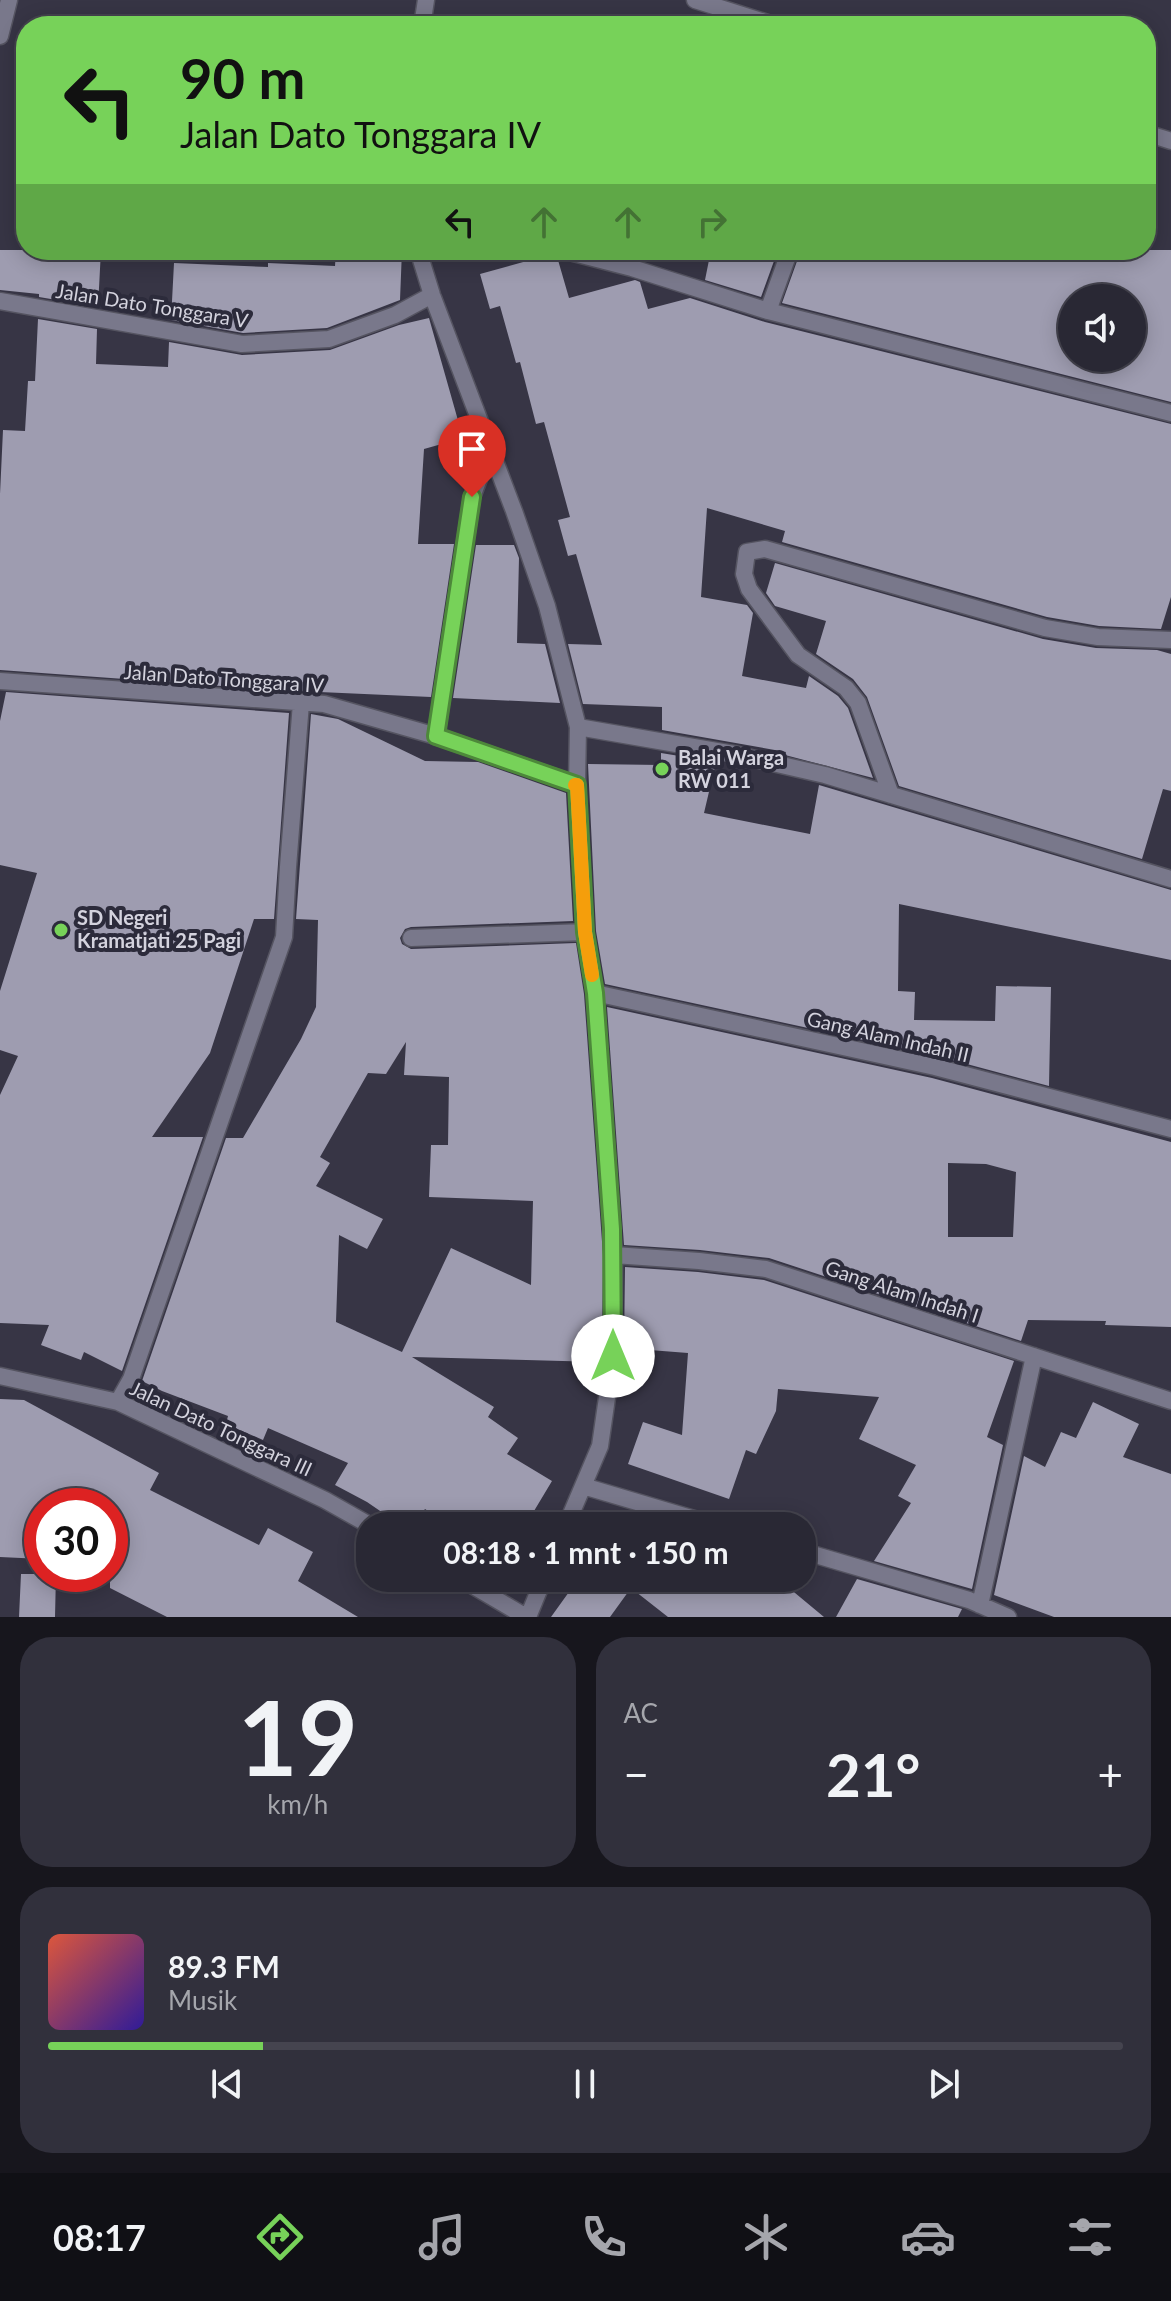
<!DOCTYPE html>
<html lang="id">
<meta charset="utf-8">
<style>
:root{--surface:#292834;--page:#31303c;--text:#f1f3f6;--muted:#a5a6ac;--line:#45444f;--accent:#77d259}
body{margin:0;font-family:Lato,sans-serif;background:var(--page);color:var(--text);height:100vh;display:flex;flex-direction:column;font-size:30px;white-space:nowrap}
*{box-sizing:border-box;margin:0}
p{font-size:26px;color:var(--muted)}
.icon{flex:none;width:44px;height:44px;fill:none;stroke:currentColor;stroke-width:2;stroke-linecap:round;stroke-linejoin:round}
.map{position:relative;height:1617px;overflow:hidden}
.details{display:flex;flex-direction:column;gap:20px;padding:20px;background:#17161d;flex:1}
.details>*{flex:none}
.top-card{position:absolute;left:16px;top:16px;width:1140px;height:244px;border-radius:32px;box-shadow:0 4px 20px #0003,0 0 0 2px var(--line);background:#77d259;color:#111;overflow:hidden}
.fabs{position:absolute;left:1058px;top:284px;display:grid;gap:16px}
.fabs a{display:grid;place-items:center;width:88px;height:88px;border-radius:50%;background:var(--surface);box-shadow:0 4px 20px #0003,0 0 0 2px var(--line);font-size:40px}
.speed{position:absolute;left:24px;top:1488px;display:flex;gap:16px;font-size:40px;font-weight:700;text-align:center}
.speed>*{display:grid;place-content:center;width:104px;height:104px;border-radius:50%;background:var(--surface);box-shadow:0 4px 20px #0003,0 0 0 2px var(--line);line-height:1}
.speed .limit{border:12px solid #d22;background:#fff;color:#111}
.pin{position:absolute;display:grid;place-items:center;width:68px;height:68px;color:#fff;margin:-82px -34px;border-radius:50% 50% 50% 0;rotate:-45deg;box-shadow:0 0 8px #0007}
.pin .icon{rotate:45deg}
.me{position:absolute;width:88px;margin:-44px;rotate:0deg;stroke-linejoin:round;filter:drop-shadow(0 0 6px #0008)}
.turn{display:flex;align-items:center;gap:28px;height:168px;padding:0 32px;font-size:36px}
.turn .icon{width:104px;height:104px;stroke-width:2.5}
.turn b{display:block;font-size:56px;line-height:68px}
.lanes{display:flex;align-items:center;height:76px;padding:0 32px;background:#0003;justify-content:center;gap:40px;direction:ltr}
.lanes .off{opacity:.35}
.big{font-size:60px;font-weight:700;line-height:1.1}
.details .card{flex:1;display:flex;flex-direction:column;justify-content:center;gap:12px;min-width:0;padding:0 28px;border-radius:32px;background:var(--page)}
.details .dial{align-items:center;gap:0}
.dial b{font-size:104px;line-height:1}
.song{display:flex;align-items:center;gap:24px}
.cover{width:96px;height:96px;border-radius:12px;background:linear-gradient(135deg,hsl(10 70% 55%),hsl(250 70% 35%))}
.played{height:8px;border-radius:4px;background:linear-gradient(90deg,var(--accent) 20%,var(--line) 20%)}
.keys{display:flex;justify-content:space-around;direction:ltr}
.heat{display:flex;justify-content:space-between;align-items:center;font-size:44px;direction:ltr}
.details .tiles{flex:1;display:grid;gap:20px;grid-template-columns:1fr 1fr}
.card:last-child{grid-column:span 2}
.trip{position:absolute;left:356px;top:1512px;width:460px;height:80px;border-radius:32px;background:var(--surface);box-shadow:0 4px 20px #0003,0 0 0 2px var(--line);font-weight:700;line-height:80px;text-align:center}
.tabs{display:flex;height:128px;justify-content:space-around;align-items:center;background:#101015;color:var(--muted)}
.tabs .icon{width:56px;height:56px}
.tabs .current{color:var(--accent)}
.tabs b{font-size:36px;color:var(--text)}
.map>svg:first-child{display:block}
.building{fill:#9e9cb0;fill-rule:evenodd}
.lines{fill:none;stroke-linecap:round;stroke-linejoin:round}
.minor-casing{stroke:#555461;stroke-width:19}
.minor{stroke:#79788b;stroke-width:16}
.route-casing{stroke:#4d883a;stroke-width:20}
.route{stroke:#77d259;stroke-width:14}
.slow{stroke:#f59e0b;stroke-width:14}
.poi-dot{fill:#77d259;stroke:#2c2b3b;stroke-width:3}
.labels{text-anchor:middle;stroke-width:8;stroke-linejoin:round;paint-order:stroke}
.street-label{font-size:20px;fill:#d4d3de;stroke:#2c2b3b}
.poi-label{font-size:20px;font-weight:bold;fill:#d4d3de;stroke:#2c2b3b;text-anchor:start}
</style>
<div class="map">
<svg width="1171" height="1617" viewBox="0 0 1171 1617">
<rect width="100%" height="100%" fill="#373545"/>
<path class="building" d="M0 250H101L98 307 39 297V294L0 290Z
M336 250H402L400 300 327 328 243 333 171 320 174 263 268 267V263L335 266Z
M747 250H778L761 297 705 280 709 260Z
M801 250H1171V402L782 303ZM1072 298H1132V358H1072Z
M552 254 558 260 569 298 635 280 640 282 648 309 690 298 765 322 1171 424V597L1161 629 1099 626 1047 617 782 542 785 531 707 508 701 597 747 605 753 613 742 676 806 688 809 676 838 696 848 708 873 778 785 755 786 752 662 730V707L583 704 568 644 602 645 576 554 568 556 558 520 570 517 544 422 536 424 520 362 516 363 500 306 490 309 480 274Z
M429 318 463 438 424 449 418 544H454L431 697 275 690 0 670V494L3 430 25 431 28 381H35L38 319 97 329 96 364 168 367 169 342 242 355 330 350 399 325Z
M476 545H514L519 558 517 643 545 644 560 703 453 698Z
M775 563 1043 639 1096 648 1157 650 1171 654V791L1163 789 1142 859 899 786 867 697 853 679 816 654 826 621 775 606 766 593Z
M6 692 289 713 274 919H254L210 1053 152 1137H203L122 1371 84 1352 81 1360 41 1345 49 1325 0 1323V1095L18 1056 0 1050V991L37 873 0 865V721Z
M311 714 338 719 425 761 478 762 566 793 573 921 411 927 405 929 400 938 402 944 411 949 576 943 584 994 603 1255 602 1346H599V1362L412 1357 494 1407 488 1417 518 1438 507 1454 552 1481 525 1526H451L425 1509 413 1526H402L367 1502 335 1485 348 1463 268 1428 263 1440 226 1424 228 1416 162 1391 142 1381 226 1138H243L301 1039 316 1007 318 920 296 919ZM406 1042 404 1075 449 1077 448 1145H431L429 1197 533 1201 531 1285 451 1248 402 1352 336 1322 339 1235 367 1249 383 1219 316 1186 330 1163 320 1157 368 1073 386 1074Z
M661 753 716 762 704 813 810 834 819 785 1171 890V960L899 904 898 991 915 992 914 1020 995 1021 996 986 1051 987 1049 1086 937 1056 605 984 596 931 588 764 661 765Z
M607 1007 932 1078 1171 1142V1327L1105 1325 1106 1321 1028 1320 1021 1341 769 1258 700 1250 624 1245ZM948 1163 986 1164 1016 1172 1013 1237H948Z
M625 1267 698 1272 764 1280 1014 1361 987 1437 1003 1445 972 1589 874 1561 911 1503 898 1496 916 1465 859 1439 879 1397 778 1389 776 1411 756 1454 746 1450 729 1499 628 1464 643 1422 682 1435 688 1353 624 1348Z
M0 1399 24 1400 159 1473 150 1490 259 1545 268 1528 313 1552 298 1581 358 1617H167L110 1588V1506H42V1559L0 1557Z
M1093 1402 1139 1424 1123 1457 1171 1474V1617H1054L994 1595 1024 1456 1045 1467 1061 1432 1076 1438Z
M625 1513 643 1526H616Z
M21 1574H56L55 1617H19Z
M579 1578H777L824 1617H668L631 1588 610 1617H551Z
M857 1579 962 1609 958 1617H836Z"/>
<g class="lines">
<g class="minor-casing">
<path id="minor" d="M695 0 777 26
M422 26 426 0
M0 36 9 0
M1146 133 1171 141
M418 250 432 295 514 511 547 606 578 727 577 785 585 932 595 993 614 1255 613 1356 600 1446 566 1526
M562 250 632 268 768 311 1171 413
M0 301 242 344 329 339 395 315 432 295
M768 311 790 250
M0 681 324 704 436 736 577 785
M578 727 734 754 825 775 1171 879
M436 736 472 497 490 450
M891 795 858 703 846 688 798 655 749 589 744 574 747 552 765 549 1045 628 1098 637 1171 640
M411 938 585 932
M595 993 935 1067 1171 1129
M614 1255 699 1261 766 1269 1171 1401
M0 1376 118 1402 325 1500 371 1526
M118 1402 131 1379 284 937 288 867 301 703
M583 1486 718 1526
M802 1551 969 1600 1008 1617
M460 1578 526 1617
M980 1605 1034 1356
M528 1617 544 1578"/>
</g>
<use href="#minor" class="minor"/>
</g>
<g class="lines">
<g class="route-casing">
<path id="route" d="M472 497 436 736 577 785 585 932 595 993 612 1229 613 1356"/>
</g>
<use href="#route" class="route"/>
<path class="slow" d="M575 785H577L585 932 592 975"/>
</g>
<g class="poi-dot">
<circle cx="662" cy="769" r="8"/>
<circle cx="61" cy="930" r="8"/>
</g>
<g class="labels">
<g class="street-label">
<text transform="translate(152 306) rotate(9)" y="7">Jalan Dato Tonggara V</text>
<text transform="translate(224 679) rotate(4)" y="7">Jalan Dato Tonggara IV</text>
<text transform="translate(888 1037) rotate(13)" y="7">Gang Alam Indah II</text>
<text transform="translate(902 1292) rotate(18)" y="7">Gang Alam Indah I</text>
<text transform="translate(221 1429) rotate(25)" y="7">Jalan Dato Tonggara III</text>
</g>
<g class="poi-label">
<text x="678" y="765">Balai Warga<tspan x="678" dy="23">RW 011</tspan></text>
<text x="77" y="925">SD Negeri<tspan x="77" dy="23">Kramatjati 25 Pagi</tspan></text>
</g>
</g>
</svg>
<div class="fabs">
<a><svg class="icon" aria-label="sound" viewBox="0 0 24 24"><path d="M4 9h4l5-4v14l-5-4H4zM17 9q2 3 0 6"/></svg></a>
</div>
<div class="speed"><div class="limit">30</div></div>
<div class="pin" style="left:472px;top:497px;background:#d93025"><svg class="icon" aria-label="arrive" viewBox="0 0 24 24"><path d="M6 21V4h12l-3 4 3 4H6"/></svg></div>
<svg class="me" style="left:613px;top:1356px" viewBox="-20 -20 40 40"><circle r="19" fill="#fff"/><path d="M0-13L10 11 0 6-10 11z" fill="#77d259"/></svg>
<div class="trip">08:18 · 1 mnt · 150 m</div>
<div class="top-card">
<div class="turn"><svg class="icon" aria-label="left" viewBox="0 0 24 24"><path d="M17 20v-9H6M10 6l-5 5 5 5"/></svg><div><b>90 m</b>Jalan Dato Tonggara IV</div></div>
<div class="lanes"><svg class="icon" aria-label="left" viewBox="0 0 24 24"><path d="M17 20v-9H6M10 6l-5 5 5 5"/></svg><svg class="icon off" aria-label="ahead" viewBox="0 0 24 24"><path d="M12 20V5M6 11l6-6 6 6"/></svg><svg class="icon off" aria-label="ahead" viewBox="0 0 24 24"><path d="M12 20V5M6 11l6-6 6 6"/></svg><svg class="icon off" aria-label="right" viewBox="0 0 24 24"><path d="M7 20v-9h11M14 6l5 5-5 5"/></svg></div>
</div>
</div>
<section class="details">
<div class="tiles">
<div class="card dial"><b>19</b><p>km/h</p></div>
<div class="card"><p>AC</p>
<div class="heat"><a>−</a><b class="big">21°</b><a>+</a></div>
</div>
<div class="card">
<div class="song"><i class="cover"></i><div><b>89.3 FM</b><p>Musik</p></div></div>
<div class="played"></div>
<div class="keys"><svg class="icon" aria-label="previous" viewBox="0 0 24 24"><path d="M18 5L8 12l10 7zM5 5v14"/></svg><svg class="icon" aria-label="pause" viewBox="0 0 24 24"><path d="M8 5v14M16 5v14"/></svg><svg class="icon" aria-label="next" viewBox="0 0 24 24"><path d="M6 5l10 7-10 7zM19 5v14"/></svg></div>
</div>
</div>
</section>
<nav class="tabs">
<b>08:17</b>
<svg class="icon current" aria-label="directions" viewBox="0 0 24 24"><path d="M12 3l9 9-9 9-9-9zM9 14v-3h6M13 9l2 2-2 2"/></svg>
<svg class="icon" aria-label="music" viewBox="0 0 24 24"><path d="M9 18V5l10-2v13"/><circle cx="6" cy="18" r="3"/><circle cx="16" cy="16" r="3"/></svg>
<svg class="icon" aria-label="phone" viewBox="0 0 24 24"><path d="M5 4h4l2 5-3 2q2 4 5 5l2-3 5 2v4C11 20 4 13 5 4z"/></svg>
<svg class="icon" aria-label="climate" viewBox="0 0 24 24"><path d="M12 3v18M4 7l16 10M4 17L20 7"/></svg>
<svg class="icon" aria-label="car" viewBox="0 0 24 24"><path d="M5 17H2v-5l4-1 3-4h7l3 4 3 1v5h-3M9 17h6M6 11h13"/><circle cx="7" cy="17" r="2"/><circle cx="17" cy="17" r="2"/></svg>
<svg class="icon" aria-label="filters" viewBox="0 0 24 24"><path d="M4 7h16M4 17h16"/><circle cx="9" cy="7" r="2"/><circle cx="15" cy="17" r="2"/></svg>
</nav>
